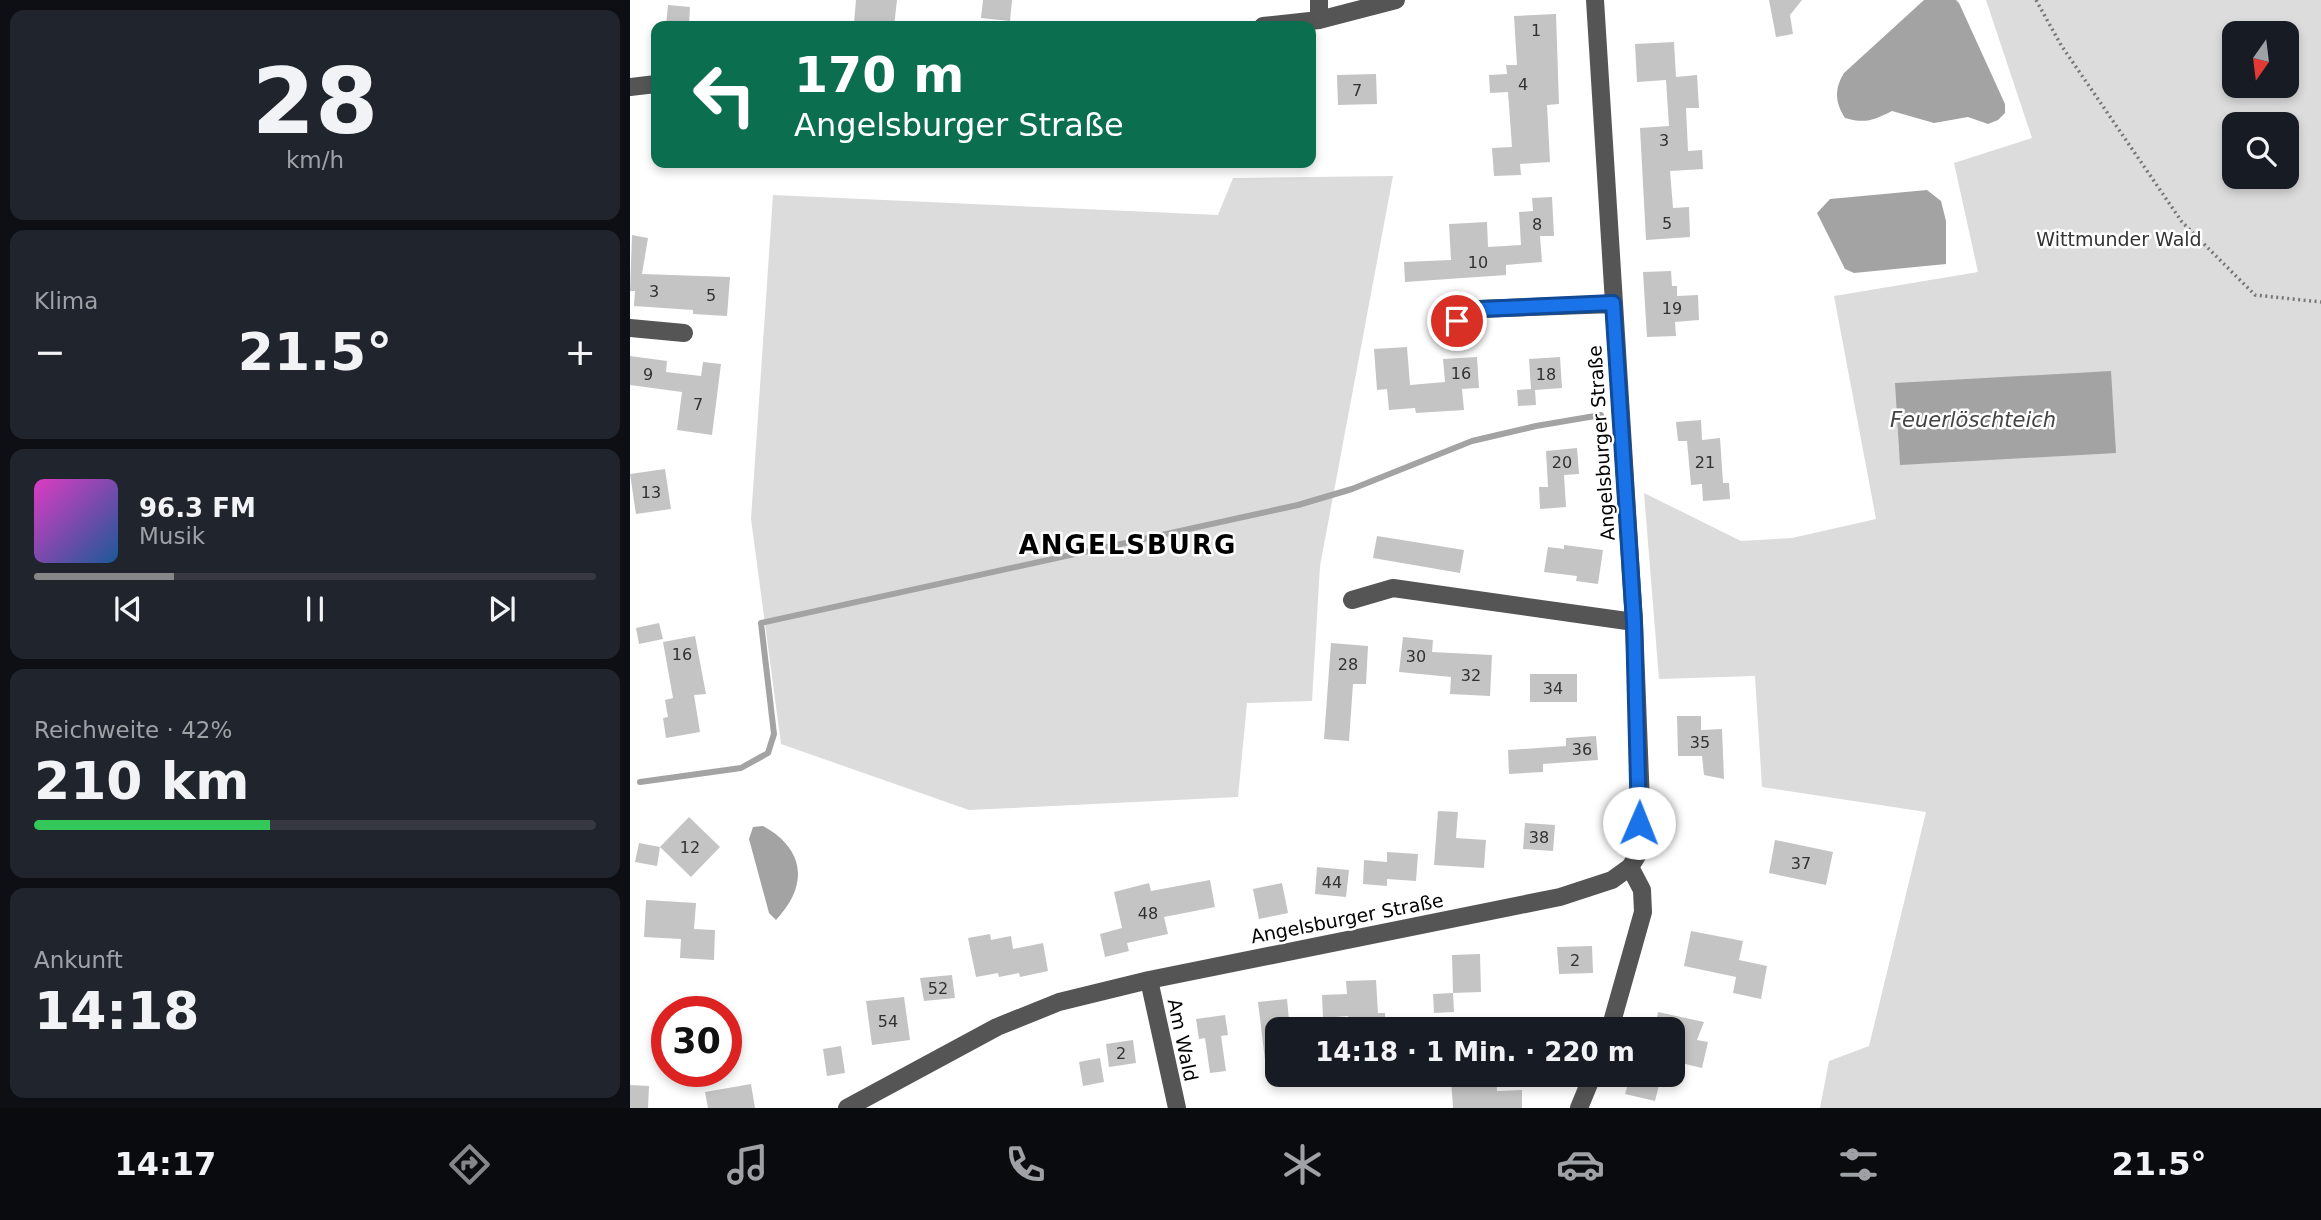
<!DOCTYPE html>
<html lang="de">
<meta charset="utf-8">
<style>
:root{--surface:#171b24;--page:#20242c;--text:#f1f3f6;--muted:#9ea1a6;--line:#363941;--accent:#858687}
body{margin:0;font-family:"DejaVu Sans",sans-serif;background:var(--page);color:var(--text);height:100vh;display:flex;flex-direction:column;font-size:26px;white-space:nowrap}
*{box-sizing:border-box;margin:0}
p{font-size:23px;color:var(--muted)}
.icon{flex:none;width:38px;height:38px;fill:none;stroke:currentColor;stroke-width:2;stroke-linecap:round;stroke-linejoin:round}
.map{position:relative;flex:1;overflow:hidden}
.panel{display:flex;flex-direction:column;gap:10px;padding:10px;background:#0d0f14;width:630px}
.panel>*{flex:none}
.guide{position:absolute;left:21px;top:21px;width:665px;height:147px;border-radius:14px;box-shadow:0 4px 10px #0003;background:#0b6e4f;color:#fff;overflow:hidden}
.needle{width:46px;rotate:194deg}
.fabs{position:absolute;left:1592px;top:21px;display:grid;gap:14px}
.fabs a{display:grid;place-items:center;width:77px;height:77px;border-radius:14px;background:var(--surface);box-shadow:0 4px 10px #0003;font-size:35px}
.speed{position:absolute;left:21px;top:996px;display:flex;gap:14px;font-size:35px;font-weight:700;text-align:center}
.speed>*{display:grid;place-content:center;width:91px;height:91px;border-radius:50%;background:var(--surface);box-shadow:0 4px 10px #0003;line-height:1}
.speed .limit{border:10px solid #d22;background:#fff;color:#111}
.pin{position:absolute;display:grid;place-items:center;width:60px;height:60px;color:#fff;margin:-30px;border:4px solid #fff;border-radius:50%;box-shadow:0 2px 7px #0007}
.me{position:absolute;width:77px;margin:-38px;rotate:1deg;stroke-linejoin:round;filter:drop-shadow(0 0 5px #0008)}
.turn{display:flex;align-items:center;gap:24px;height:147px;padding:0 28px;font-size:32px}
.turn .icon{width:91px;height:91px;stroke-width:2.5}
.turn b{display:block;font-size:49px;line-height:60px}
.big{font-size:52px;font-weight:700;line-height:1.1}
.panel .tile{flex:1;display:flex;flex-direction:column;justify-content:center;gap:10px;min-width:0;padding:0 24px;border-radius:14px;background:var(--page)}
.panel .dial{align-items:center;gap:0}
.dial b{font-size:91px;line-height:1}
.song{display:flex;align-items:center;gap:21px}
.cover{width:84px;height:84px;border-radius:10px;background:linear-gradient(135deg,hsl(310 70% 55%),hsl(210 70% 35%))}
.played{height:7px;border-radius:4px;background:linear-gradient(90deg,var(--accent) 25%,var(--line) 25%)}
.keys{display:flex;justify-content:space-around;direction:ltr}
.heat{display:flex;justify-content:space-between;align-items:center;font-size:38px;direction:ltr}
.charge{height:10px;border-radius:5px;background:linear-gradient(90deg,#34c759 42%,var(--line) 0)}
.trip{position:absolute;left:635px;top:1017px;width:420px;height:70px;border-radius:14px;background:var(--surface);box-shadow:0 4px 10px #0003;font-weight:700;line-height:70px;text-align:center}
.dock{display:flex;height:112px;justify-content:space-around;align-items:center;background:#090b0e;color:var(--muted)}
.dock .icon{width:49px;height:49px}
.dock .current{color:var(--accent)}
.dock b{font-size:32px;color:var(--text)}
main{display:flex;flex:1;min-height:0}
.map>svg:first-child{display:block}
.green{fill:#dcdcdc;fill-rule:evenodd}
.water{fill:#a3a3a3}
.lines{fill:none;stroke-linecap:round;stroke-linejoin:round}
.stream{stroke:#a3a3a3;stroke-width:6}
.building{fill:#c4c4c4}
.path{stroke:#777;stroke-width:3.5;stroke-dasharray:2 3.5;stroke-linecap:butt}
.minor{stroke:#555;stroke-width:18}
.route-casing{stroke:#114b97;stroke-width:18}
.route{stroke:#1a73e8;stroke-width:12}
.labels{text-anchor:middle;stroke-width:5;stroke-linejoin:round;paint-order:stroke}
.number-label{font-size:16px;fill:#313131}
.park-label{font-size:19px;fill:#333;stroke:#fff}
.street-label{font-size:19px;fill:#000;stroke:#fff}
.water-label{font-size:21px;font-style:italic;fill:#444;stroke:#fff}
.district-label{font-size:26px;font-weight:bold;letter-spacing:2px;fill:#000;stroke:#fff}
</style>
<main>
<section class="panel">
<div class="tile dial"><b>28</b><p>km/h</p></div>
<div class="tile"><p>Klima</p>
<div class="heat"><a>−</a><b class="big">21.5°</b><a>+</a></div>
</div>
<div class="tile">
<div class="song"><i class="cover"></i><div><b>96.3 FM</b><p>Musik</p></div></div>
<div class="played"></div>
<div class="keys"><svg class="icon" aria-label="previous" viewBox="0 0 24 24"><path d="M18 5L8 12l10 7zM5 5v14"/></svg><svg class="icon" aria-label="pause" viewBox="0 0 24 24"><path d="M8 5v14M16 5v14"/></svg><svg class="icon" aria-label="next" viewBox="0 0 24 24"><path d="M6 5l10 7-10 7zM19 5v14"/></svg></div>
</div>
<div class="tile"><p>Reichweite · 42%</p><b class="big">210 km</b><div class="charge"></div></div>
<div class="tile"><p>Ankunft</p><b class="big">14:18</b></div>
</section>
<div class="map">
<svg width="1691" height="1108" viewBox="0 0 1691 1108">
<rect width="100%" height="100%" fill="#fff"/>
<path class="green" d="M1356 0H1691V1108H1190L1199 1061 1239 1046 1296 812 1132 787 1125 676 1029 679 1014 493 1111 541 1162 538 1246 519 1204 296 1348 272 1324 163 1402 138ZM1605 33H1657V86H1605ZM1605 124H1657V177H1605Z
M763 176 690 566 682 701 617 703 608 797 339 810 151 744 121 519 143 195 588 215 603 178Z"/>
<path class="water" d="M1294 0H1326L1329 3 1375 104V113L1368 120 1358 124 1338 117 1304 123 1262 111C1244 120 1236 124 1215 118 1205 102 1204 89 1214 73Z
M1297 190 1311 201 1316 221V264L1224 273 1215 269 1187 213 1200 199Z
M1481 371 1486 453 1270 465 1265 383Z
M133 826C175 849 179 885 146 920L139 913 119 839 123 827Z"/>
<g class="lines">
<path class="stream" d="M10 782 111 768 138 753 144 734 131 623 668 505 722 489 842 441 906 426 971 415"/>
</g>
<path class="building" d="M226 0H267L264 26 224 23Z
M353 0H382L380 21 351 18Z
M1139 0H1172L1160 15 1163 34 1146 37Z
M38 5 60 7 59 26H36Z
M926 14 929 104 917 105 920 162 890 164 891 175 864 176 862 148 882 147 878 92 860 93 859 75 877 74 876 65H887L884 16Z
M1044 42 1046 77 1067 75 1069 108H1056L1058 151 1072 150 1073 169 1040 171 1043 208 1059 207 1060 237 1016 240 1010 128 1039 126 1036 80 1007 82 1005 44Z
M746 74 747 104 708 105 707 75Z
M922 197 924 236H910L912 262 876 265V275L775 282 774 262 821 260 819 224 857 222 858 247 891 245 889 212 903 211 902 198Z
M2 235 18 238 12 274 100 277 97 316 63 314V310L4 306 5 291H0Z
M1041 271 1042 286H1047V296L1068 295 1069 320 1045 322 1046 336 1017 337 1013 272Z
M777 347 780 385 815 382 813 359 847 357 849 388 832 389 834 410 786 413 785 408 759 410 757 389 747 390 744 349Z
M0 356 37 361 36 372 71 376 73 362 91 364 82 435 47 430 52 392 0 385Z
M930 357 932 388 905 390 906 405 888 406 887 390 901 389 899 359Z
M1071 420 1072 440 1090 438 1093 483H1099L1100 499 1073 501 1072 484 1061 485 1057 441H1048L1046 422Z
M947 448 949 474 934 475 936 507 910 509 909 487H918L916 451Z
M35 469 41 509 6 514 0 474Z
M747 536 834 550 830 573 743 558Z
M934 545 973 550 968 584 946 581 947 576 914 572 918 547 934 549Z
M29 623 33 639 9 644 6 628Z
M65 636 76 694 64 695 70 732 36 738 33 718 38 717 35 700 43 698 33 642Z
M773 637 803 640 802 652 862 655 860 696 820 694 821 677 769 672Z
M701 643 738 646 736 684H723L719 741 694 739Z
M900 674H947V702H900Z
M1047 716H1071V730L1092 729 1094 779 1074 775 1072 756H1048Z
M966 736 968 760 913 764V772L879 774 878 750 936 746V738Z
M808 811 828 812 826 838 856 840 854 868 804 865Z
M59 817 90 847 61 877 30 847Z
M895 823 925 825 923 851 893 849Z
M1145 840 1203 852 1196 885 1139 873Z
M9 843 30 847 27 866 5 862Z
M757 852 788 854 786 881 757 879V886L733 884 734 860 757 862Z
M687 867 719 870 716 897 685 894Z
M580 880 585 907 534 917 538 934 497 943 499 951 475 957 470 934 492 928 484 892 519 883 521 891Z
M652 883 658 913 629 919 623 889Z
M16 900 66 903 64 929 85 930 84 960 50 958 51 939 14 937Z
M1061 931 1113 941 1109 960 1137 966 1131 999 1103 993 1106 977 1054 966Z
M360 934 361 940 381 936 383 949 413 943 418 971 390 977 389 973 369 977 368 973 346 977 338 938Z
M962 946 963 973 929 974 927 947Z
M850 954 851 992 823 993 822 955Z
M322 975 325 998 294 1001 290 978Z
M746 980 748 1013H755L756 1029H718V1016L693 1018 692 995 717 994 716 981Z
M823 993 824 1012 804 1013 803 994Z
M274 997 280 1040 242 1045 236 1001Z
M657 999 659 1020 648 1021V1068H636L628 1002Z
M1028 1012 1074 1022 1067 1040 1078 1042 1072 1068 1043 1061V1029H1025Z
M595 1015 598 1035 591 1036 596 1071 580 1073 575 1038 569 1039 566 1019Z
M503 1040 506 1063 479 1067 476 1044Z
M211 1046 215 1073 197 1076 193 1049Z
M470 1058 474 1082 453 1086 449 1062Z
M847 1074H866L867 1091 892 1090V1108H823L821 1079 847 1077Z
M1001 1074 1030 1081 1025 1101 995 1094Z
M121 1084 125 1108H78L75 1092Z
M0 1085 19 1086 18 1108H0Z"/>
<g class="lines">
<path class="path" d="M1406 0 1431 45 1552 222 1625 295 1691 302"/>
<path class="minor" d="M689 0V20
M633 26 689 20 766 0
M0 87 26 84
M827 321 850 309 983 304
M0 328 54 333
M722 600 763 588 1004 622
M519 980 547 1108
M980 1029 1013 912 1012 890 1000 867
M217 1108 367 1027 429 1002 519 980 930 897 982 880 1000 867 1007 856 1011 804 1004 622 965 0
M949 1108 963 1074"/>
</g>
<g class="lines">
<g class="route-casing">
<path id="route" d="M827 321 850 309 983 303 1004 622 1009 823"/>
</g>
<use href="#route" class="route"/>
</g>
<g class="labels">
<g class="number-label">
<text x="906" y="36">1</text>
<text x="893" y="90">4</text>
<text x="727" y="96">7</text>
<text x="1034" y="146">3</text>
<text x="1037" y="229">5</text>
<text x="907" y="230">8</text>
<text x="848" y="268">10</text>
<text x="24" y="297">3</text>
<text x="81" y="301">5</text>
<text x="1042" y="314">19</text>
<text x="831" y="379">16</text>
<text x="18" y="380">9</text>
<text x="916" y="380">18</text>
<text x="68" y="410">7</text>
<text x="932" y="468">20</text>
<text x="1075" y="468">21</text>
<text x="21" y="498">13</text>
<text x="52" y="660">16</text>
<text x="786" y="662">30</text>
<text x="718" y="670">28</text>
<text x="841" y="681">32</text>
<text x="923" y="694">34</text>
<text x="1070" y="748">35</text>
<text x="952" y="755">36</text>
<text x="909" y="843">38</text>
<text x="60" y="853">12</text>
<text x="1171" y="869">37</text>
<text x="702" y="888">44</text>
<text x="518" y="919">48</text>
<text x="945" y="966">2</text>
<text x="308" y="994">52</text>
<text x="258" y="1027">54</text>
<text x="491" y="1059">2</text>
</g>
<g class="park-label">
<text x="1489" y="246">Wittmunder Wald</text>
</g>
<g class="street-label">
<text transform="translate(971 443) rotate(-94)" y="7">Angelsburger Straße</text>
<text transform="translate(717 918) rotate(-11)" y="7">Angelsburger Straße</text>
<text transform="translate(553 1040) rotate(78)" y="7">Am Wald</text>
</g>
<g class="water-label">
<text x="1343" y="427">Feuerlöschteich</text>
</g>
<g class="district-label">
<text x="498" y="554">ANGELSBURG</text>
</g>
</g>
</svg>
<div class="fabs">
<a><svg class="needle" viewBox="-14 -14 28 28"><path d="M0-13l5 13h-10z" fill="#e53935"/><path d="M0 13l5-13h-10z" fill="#9ea1a6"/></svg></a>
<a><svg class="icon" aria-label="search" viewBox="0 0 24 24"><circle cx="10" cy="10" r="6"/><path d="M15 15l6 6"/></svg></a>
</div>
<div class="speed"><div class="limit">30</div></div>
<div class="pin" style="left:827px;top:321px;background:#d93025"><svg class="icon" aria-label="arrive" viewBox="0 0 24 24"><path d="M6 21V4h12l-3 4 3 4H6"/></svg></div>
<svg class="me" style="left:1009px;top:823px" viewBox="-20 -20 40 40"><circle r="19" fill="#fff"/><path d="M0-13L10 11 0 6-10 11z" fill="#1a73e8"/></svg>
<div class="trip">14:18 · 1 Min. · 220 m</div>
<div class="guide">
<div class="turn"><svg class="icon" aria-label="left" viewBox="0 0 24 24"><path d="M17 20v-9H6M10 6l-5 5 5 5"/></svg><div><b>170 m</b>Angelsburger Straße</div></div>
</div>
</div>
</main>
<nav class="dock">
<b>14:17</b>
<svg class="icon current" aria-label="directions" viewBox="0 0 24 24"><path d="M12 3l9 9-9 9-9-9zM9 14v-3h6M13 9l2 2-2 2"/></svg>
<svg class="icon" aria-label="music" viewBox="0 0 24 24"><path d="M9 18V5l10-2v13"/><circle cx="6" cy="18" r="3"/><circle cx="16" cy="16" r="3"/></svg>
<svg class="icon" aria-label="phone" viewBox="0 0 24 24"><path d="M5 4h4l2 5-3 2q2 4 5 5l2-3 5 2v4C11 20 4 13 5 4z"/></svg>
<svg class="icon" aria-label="climate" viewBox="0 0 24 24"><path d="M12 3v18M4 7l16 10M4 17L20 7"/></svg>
<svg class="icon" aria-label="car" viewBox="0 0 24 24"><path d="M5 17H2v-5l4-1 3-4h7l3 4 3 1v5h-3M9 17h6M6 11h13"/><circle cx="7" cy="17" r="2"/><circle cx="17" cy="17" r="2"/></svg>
<svg class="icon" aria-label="filters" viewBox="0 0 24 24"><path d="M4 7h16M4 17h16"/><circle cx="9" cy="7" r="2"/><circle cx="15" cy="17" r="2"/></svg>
<b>21.5°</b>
</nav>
